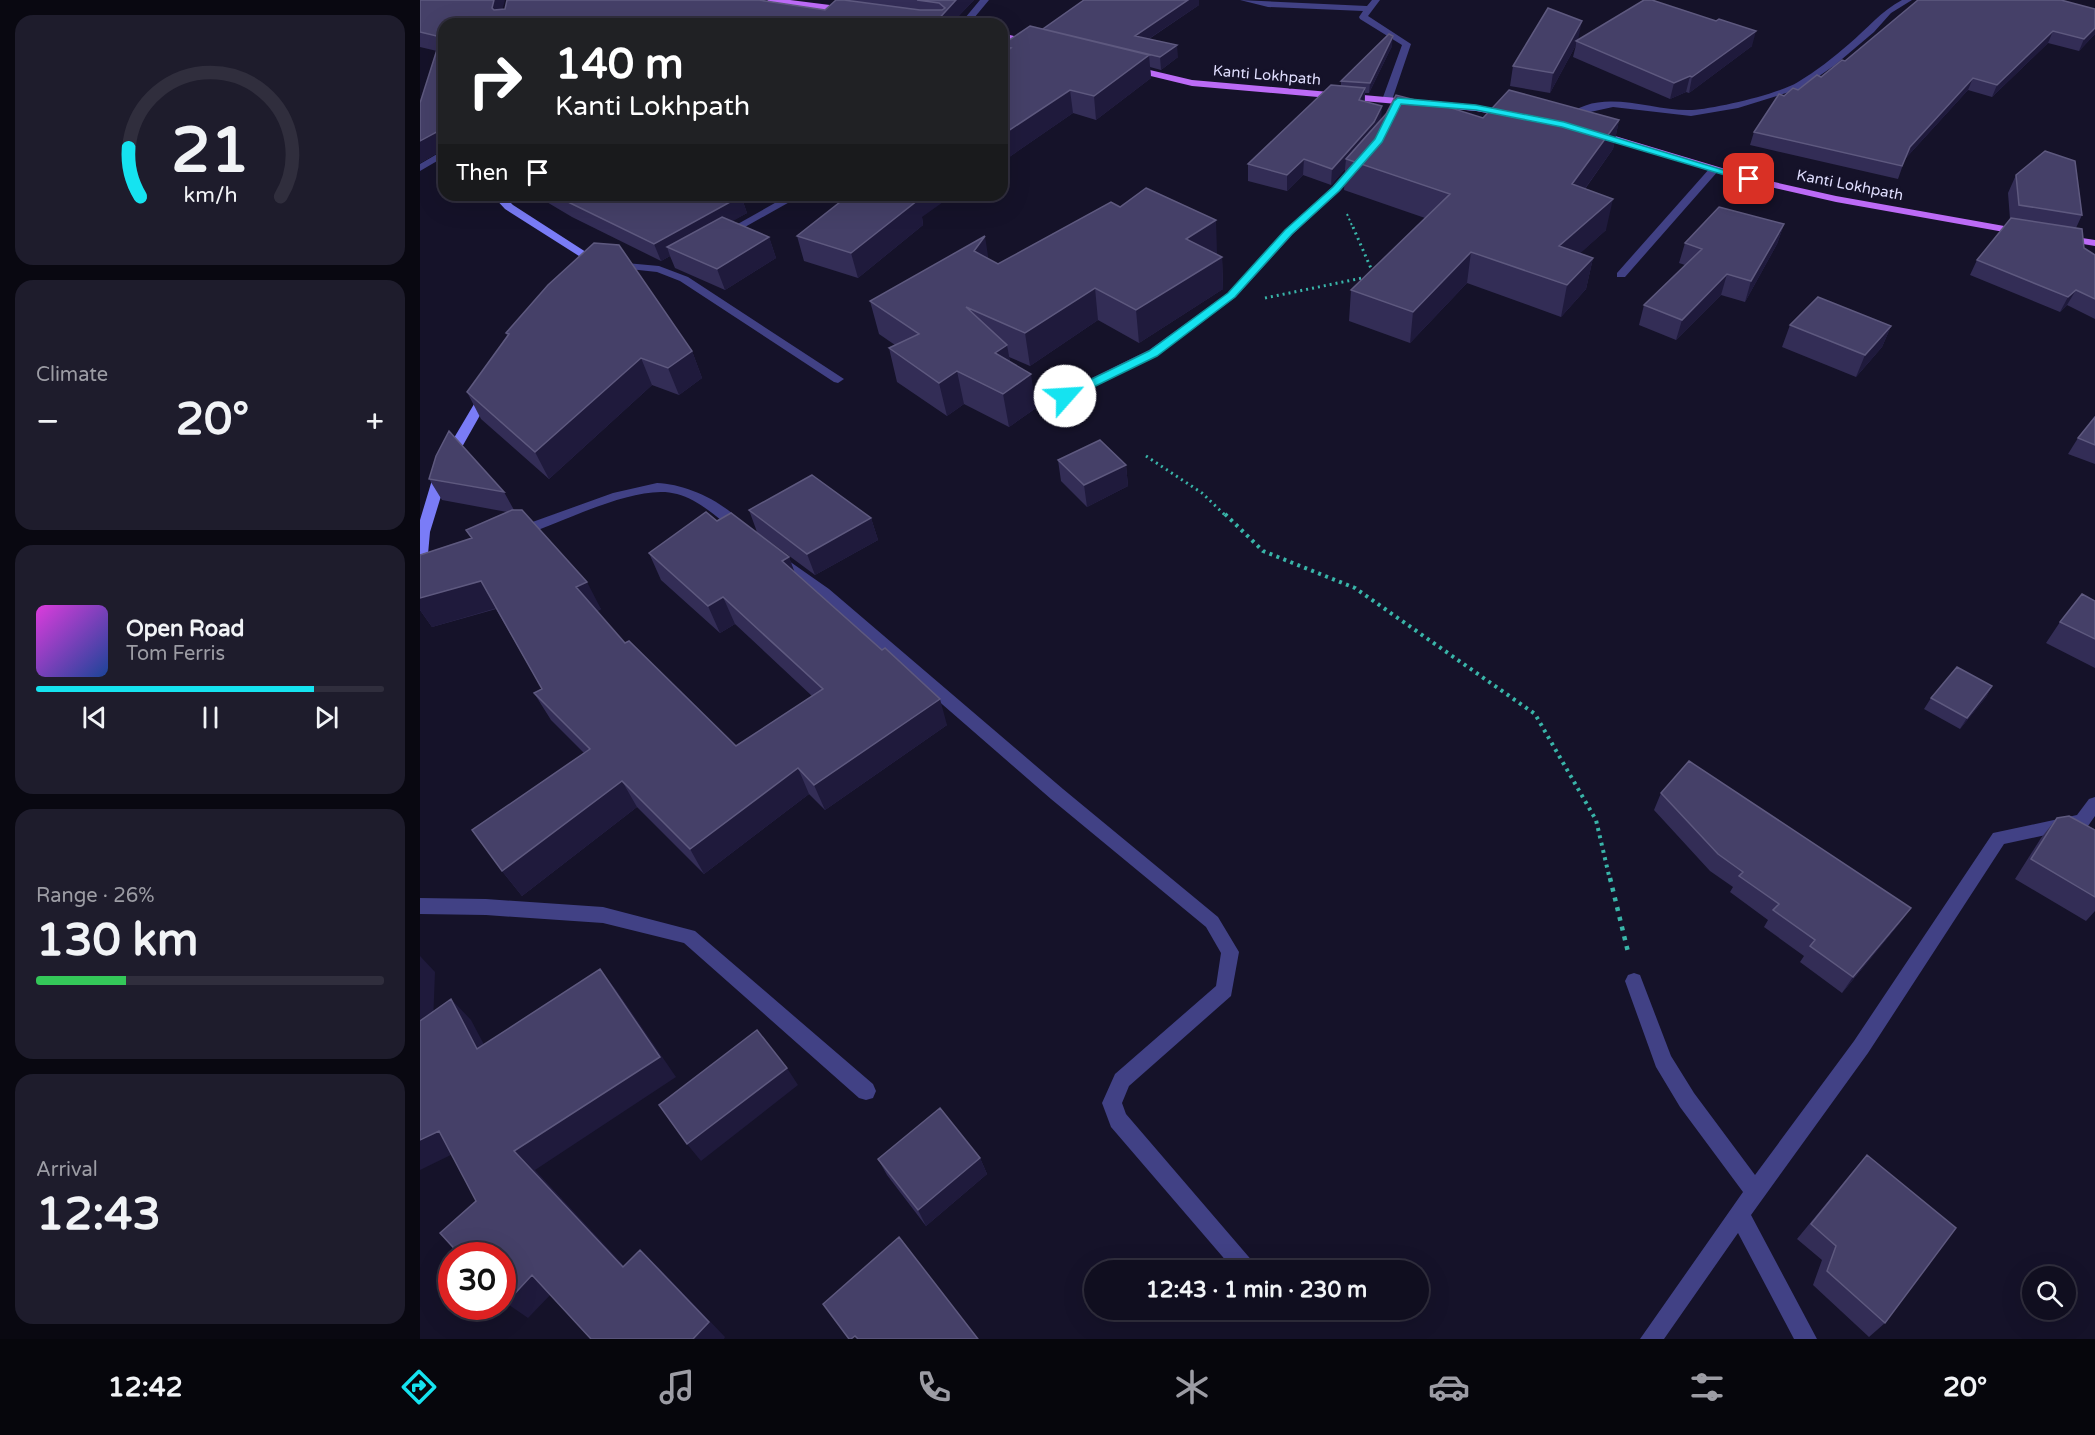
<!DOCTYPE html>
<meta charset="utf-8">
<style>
:root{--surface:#100e1f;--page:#1e1c2c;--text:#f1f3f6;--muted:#9c9ca4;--line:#302e3d;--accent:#15e3f0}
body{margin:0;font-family:"Varela Round",sans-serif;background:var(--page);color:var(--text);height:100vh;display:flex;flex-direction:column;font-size:22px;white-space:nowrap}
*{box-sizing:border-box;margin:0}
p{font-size:20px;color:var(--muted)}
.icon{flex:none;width:33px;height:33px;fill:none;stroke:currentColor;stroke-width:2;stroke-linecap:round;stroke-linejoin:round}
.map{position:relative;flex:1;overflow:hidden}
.sheet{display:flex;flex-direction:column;gap:15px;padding:15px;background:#090811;width:420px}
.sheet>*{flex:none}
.guide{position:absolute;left:18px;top:18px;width:570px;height:183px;border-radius:18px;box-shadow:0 6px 24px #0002,0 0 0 2px var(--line);background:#202124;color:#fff;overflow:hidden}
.buttons{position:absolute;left:1602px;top:1266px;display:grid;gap:12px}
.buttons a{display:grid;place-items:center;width:54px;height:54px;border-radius:50%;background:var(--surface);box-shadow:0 6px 24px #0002,0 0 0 2px var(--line);font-size:30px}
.speed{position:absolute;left:18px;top:1242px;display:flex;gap:12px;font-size:30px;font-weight:700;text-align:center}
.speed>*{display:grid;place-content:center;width:78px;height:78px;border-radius:50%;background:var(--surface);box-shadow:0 6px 24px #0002,0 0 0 2px var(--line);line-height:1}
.speed .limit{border:9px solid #d22;background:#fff;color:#111}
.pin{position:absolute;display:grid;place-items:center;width:51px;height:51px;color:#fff;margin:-26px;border-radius:12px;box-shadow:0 3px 9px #0006}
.me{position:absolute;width:66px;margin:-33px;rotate:64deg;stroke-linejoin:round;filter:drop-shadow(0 0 4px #0008)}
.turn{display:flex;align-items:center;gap:21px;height:126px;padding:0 18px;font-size:27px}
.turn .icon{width:78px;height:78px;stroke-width:2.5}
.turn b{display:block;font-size:42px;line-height:51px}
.then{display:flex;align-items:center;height:57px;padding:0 18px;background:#0003;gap:12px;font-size:22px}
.big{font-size:45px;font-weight:800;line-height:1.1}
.sheet .tile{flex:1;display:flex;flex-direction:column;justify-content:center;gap:9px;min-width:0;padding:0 21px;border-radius:18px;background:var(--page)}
.sheet .dial{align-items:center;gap:0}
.dial svg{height:156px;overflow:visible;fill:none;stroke:var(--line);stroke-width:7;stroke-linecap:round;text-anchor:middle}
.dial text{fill:var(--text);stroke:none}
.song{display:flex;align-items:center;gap:18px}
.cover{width:72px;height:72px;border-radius:9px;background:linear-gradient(135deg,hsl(300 70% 55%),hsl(220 70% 35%))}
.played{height:6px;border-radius:3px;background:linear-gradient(90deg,var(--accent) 80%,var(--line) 80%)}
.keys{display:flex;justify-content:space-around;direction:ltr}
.heat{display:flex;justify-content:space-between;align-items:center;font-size:33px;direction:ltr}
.charge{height:9px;border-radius:4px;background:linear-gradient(90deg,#34c759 26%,var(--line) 0)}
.trip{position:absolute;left:664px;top:1260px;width:345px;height:60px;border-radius:30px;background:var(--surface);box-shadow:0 6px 24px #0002,0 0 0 2px var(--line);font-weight:800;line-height:60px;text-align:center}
.tabs{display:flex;height:96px;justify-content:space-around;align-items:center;background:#06060c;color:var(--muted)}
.tabs .icon{width:42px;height:42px}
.tabs .on{color:var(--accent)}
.tabs b{font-size:27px;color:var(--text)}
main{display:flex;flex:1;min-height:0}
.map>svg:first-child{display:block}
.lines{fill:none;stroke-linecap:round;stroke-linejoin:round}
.path-far3{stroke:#39b5a9;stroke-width:2;stroke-dasharray:2 3;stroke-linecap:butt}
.path-far2{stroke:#39b5a9;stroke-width:3;stroke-dasharray:2 4;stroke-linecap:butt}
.path-far1{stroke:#39b5a9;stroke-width:4;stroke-dasharray:3 4.5;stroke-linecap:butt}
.path{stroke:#39b5a9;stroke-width:4.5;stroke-dasharray:4 6;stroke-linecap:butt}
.street{fill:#414185;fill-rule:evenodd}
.secondary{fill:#7a7cf7;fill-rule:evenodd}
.primary{fill:#bc6bf6;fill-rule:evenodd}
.wall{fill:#332d56}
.shaded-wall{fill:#1f1a3c}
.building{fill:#454068;stroke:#5e597f;stroke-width:1.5}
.route{fill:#15e3f0;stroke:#0e949c;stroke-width:1.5}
.labels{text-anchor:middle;stroke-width:6;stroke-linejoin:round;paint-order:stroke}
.far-street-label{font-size:15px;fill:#dfddfd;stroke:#151229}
</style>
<main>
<section class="sheet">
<div class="tile dial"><svg viewBox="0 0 100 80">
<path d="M14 69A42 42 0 1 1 86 69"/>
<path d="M14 69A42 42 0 0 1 8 44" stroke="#15e3f0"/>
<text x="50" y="56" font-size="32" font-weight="700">21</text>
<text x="50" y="72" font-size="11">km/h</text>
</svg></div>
<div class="tile"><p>Climate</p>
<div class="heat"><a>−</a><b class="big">20°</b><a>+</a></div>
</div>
<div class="tile">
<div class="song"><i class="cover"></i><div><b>Open Road</b><p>Tom Ferris</p></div></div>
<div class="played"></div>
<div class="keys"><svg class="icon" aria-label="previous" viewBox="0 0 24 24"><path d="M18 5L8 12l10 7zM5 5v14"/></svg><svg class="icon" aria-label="pause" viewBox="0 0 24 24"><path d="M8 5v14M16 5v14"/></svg><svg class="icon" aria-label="next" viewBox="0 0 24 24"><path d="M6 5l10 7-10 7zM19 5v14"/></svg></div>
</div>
<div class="tile"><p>Range · 26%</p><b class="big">130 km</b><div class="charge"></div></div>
<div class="tile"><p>Arrival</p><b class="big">12:43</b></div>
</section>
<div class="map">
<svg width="1675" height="1339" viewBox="0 0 1675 1339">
<rect width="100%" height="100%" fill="#151229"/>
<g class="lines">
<path class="path-far3" d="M927 214 933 228"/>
<path class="path-far2" d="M933 227 953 273
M845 298 947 277
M726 456 782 493 806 516"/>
<path class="path-far1" d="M805 514 843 551 935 588 1115 714 1176 820 1190 880"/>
<path class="path" d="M1190 878 1208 952"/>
<path class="street" d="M560 0H569L549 24H540Z
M820 0 947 6 952 0H960L948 16 991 44 972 100 967 103 962 100 982 45 940 19 939 17 943 11 848 7Z
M1482 0H1492L1471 13 1454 32 1415 65 1382 88 1318 108 1271 116 1193 107 1161 114 1152 122 1144 120C1176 84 1232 112 1272 110 1294 109 1359 94 1378 82 1396 71 1413 58 1429 44 1447 29 1461 11 1482 0Z
M24 150V157L0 171V164Z
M934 162 943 164 920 191 873 234 816 297 737 356 649 399H641L639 396 641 393 729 350 808 293 865 230 912 187Z
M1290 168 1299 170 1205 277H1197V273Z
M369 195H382L309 236 305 237 300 234Z
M195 262 239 266 268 277 424 379 418 383 414 382 260 281 237 272 191 267V263Z
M237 483C267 484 308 503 326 528L319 533 314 531C297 517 279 500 257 494 216 482 139 525 98 537L91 532 93 529 193 493Z
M359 554 409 589 643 789 798 917 819 952 811 996 709 1086 702 1103 706 1114 834 1263 837 1270H814L691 1127 682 1103 695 1074 796 986 801 953 786 927 631 799 399 597 354 562 352 559 354 556Z
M1675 797V816L1668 826 1584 844 1448 1053 1331 1215 1397 1339H1374L1318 1233 1244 1339H1220L1323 1192 1260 1107 1236 1067 1205 981 1208 975 1214 973 1220 975 1251 1056 1274 1093 1335 1175 1434 1041 1573 833 1657 815 1669 799Z
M0 898 66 899 183 907 275 931 453 1084 456 1091 453 1098 446 1100 439 1098 264 943 183 923 66 915 0 914Z"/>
<path class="secondary" d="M72 195H83L93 205 183 263 179 266H171L170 263 85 209Z
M66 390 72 394 29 470 10 532 7 565 0 570V520L15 470 60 394Z"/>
<path class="primary" d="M347 0H370L426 7 430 10 426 13 351 3Z
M582 33 614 41 615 43 611 46 582 39Z
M713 66 772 80 1056 105 1093 114 1088 117 1056 111 772 86 710 71 708 69Z
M1175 130 1332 177 1416 196 1601 229 1606 232 1601 235 1416 202 1329 182 1172 135V131Z
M1643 235 1675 240V246L1639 240 1638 238Z"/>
</g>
<path class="wall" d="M0 0 83 9 405 10 430 1 429 0H554L531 24H24V149L0 163 17 51 0 47Z
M664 0H779V5L729 39 758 57 741 70 730 67 731 78 676 120 653 113 582 162V45L623 29Z
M1498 0 1675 34 1659 51 1628 43 1572 97 1548 90 1485 159 1478 179 1330 145 1334 132 1364 96 1378 90 1401 77 1425 61Z
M1158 40 1332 46 1269 93 1266 92 1250 99 1153 57 1156 45 1130 93 1090 86 1093 66Z
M972 46 949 93H945V101L961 119 1063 118 1199 120 1193 149 1165 189 1186 230 1160 253 1173 258 1166 289 1141 317 1047 283 990 343 929 321 931 290 1005 218 924 190 925 169 911 185 883 175 867 191 828 181V164L921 86V81Z
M1596 175 1662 215 1656 228 1664 248 1675 255V319L1647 305 1640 312 1550 275 1557 260 1590 219 1588 193Z
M115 195H320L321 196 327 213 312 221 349 237 356 258 305 290 255 268 250 256 241 261 152 217Z
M502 217 503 225 438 278 384 261 377 236Z
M1364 224 1357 244 1325 302 1301 295 1256 340 1219 325 1224 305 1265 265 1259 263 1265 243Z
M797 253 796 254 802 257 803 289 719 343 678 320 610 366 589 357 590 362 616 408 589 427 544 404 527 416 477 382 469 348 475 345 459 334 450 301 569 259 578 264Z
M1370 325 1471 326 1462 347 1436 377 1362 347Z
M86 333 272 351 282 378 259 395 232 385 129 479 61 419 47 392 87 336Z
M1675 417V464L1648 454 1658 438Z
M638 460 706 465 708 486 667 507 641 481Z
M9 479 84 492 94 510 181 609 177 611 205 643 316 746 392 696 315 624 300 633 241 580 229 553 297 521 369 557 374 572 527 725 405 810 389 794 284 874 217 807 102 896 82 871 164 753 131 720 114 693 122 689 76 609 12 627 0 610V555L51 538 46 530 87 512 22 500Z
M329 510 451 518 458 540 395 575 337 532Z
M1675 601V668L1626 643 1640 622Z
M1572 686 1566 697 1540 729 1504 709 1511 698Z
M1241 793 1491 908 1479 924 1422 993 1380 962 1384 956 1344 927 1348 920 1310 892 1313 887 1290 871 1234 810Z
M1637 818 1675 830V911L1666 921 1595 879 1621 838Z
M1447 1155 1465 1323 1449 1337 1393 1285 1402 1260 1377 1239 1433 1171Z
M560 1158 567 1174 506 1226 467 1175 458 1159Z"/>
<path class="shaded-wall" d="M74 0H85L79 23 72 8Z
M536 0H554L531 24H514Z
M768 0H779V5L715 48V36Z
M199 17 201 24H190Z
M1162 21 1158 40 1156 41V45L1130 93 1133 73Z
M1675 28V34L1659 51 1664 39Z
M1336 31 1332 46 1269 93 1272 77Z
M1633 31 1628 43 1572 97 1577 85Z
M973 36 972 46 949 93 950 83Z
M757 45 758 57 741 70 740 57Z
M729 55 731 78 676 120 674 96Z
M1270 76 1266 92 1250 99 1254 83Z
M1553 78 1548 90 1485 159 1490 147Z
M945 88 944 103 939 100Z
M650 90 653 113 582 162V135Z
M962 106 961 122 926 159 925 169 911 185 912 169Z
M1199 120 1193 149 1146 215 1152 184Z
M24 128V149L0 163V141Z
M884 159 883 175 867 191V175Z
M492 195H533L502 217 503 225 438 278 431 253 488 197Z
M321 196 327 213 258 252 247 247 250 256 241 261 234 244Z
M1193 199 1186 230 1133 278 1139 246Z
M796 220 797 253 768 272 766 239Z
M1364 224 1357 244 1325 302 1331 281Z
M565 236 570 269 554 251Z
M349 237 356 258 305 290 297 269Z
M1051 252 1047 283 990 343 993 312Z
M802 257 803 289 719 343 716 310Z
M1173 258 1166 289 1141 317 1147 285Z
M1307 274 1301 295 1256 340 1262 320Z
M675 288 678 320 610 366 605 333Z
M1656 290 1647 305 1640 312 1648 297Z
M1471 326 1462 347 1436 377 1445 355Z
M587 345 593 378 575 353Z
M272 351 282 378 259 395 248 368Z
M221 358 232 385 129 479 115 452Z
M537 371 544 404 527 416 519 383Z
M611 374 616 408 589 427 583 394Z
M706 465 708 486 667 507 664 485Z
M451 518 458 540 395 575 387 554Z
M369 557 379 584 362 561Z
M61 581 77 608 12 627 0 610V598Z
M167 582 181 609 171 614 156 587Z
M303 597 315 624 300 633 288 606Z
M1572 686 1566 697 1540 729 1547 718Z
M520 699 527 725 405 810 394 785Z
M378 768 389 794 284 874 270 849Z
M202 781 217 807 102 896 82 871Z
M1491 908 1479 924 1422 993 1433 977Z
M0 956 15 972 12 1049 0 1038Z
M180 969 197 991 256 1077 115 1170 221 1284 203 1267 94 1151Z
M31 999 51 1020 77 1069 57 1049Z
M367 1068 378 1085 281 1161 267 1144Z
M19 1131 41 1150 0 1170V1140Z
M560 1158 567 1174 506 1226 498 1210Z
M220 1250 238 1267 305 1337 304 1339H273Z
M112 1275 134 1291 108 1318 86 1303Z"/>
<path class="building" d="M0 0H74L72 8 74 10 85 9 87 0H339L405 10 416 0H424L500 10H522L525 8 519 3 497 0H536L514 24H237L199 17 190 24H24V128L0 141V103L21 37 0 32Z
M664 0H768L715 36 757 45 740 57 623 29Z
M1224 0H1232L1296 21 1299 19 1336 31 1272 77 1270 76 1254 83 1156 41Z
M1498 0H1641L1675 9V28L1664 39 1633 31 1577 85 1553 78 1490 147 1482 166 1334 132 1359 94 1364 96 1373 88 1378 90 1397 75 1401 77 1422 60 1425 61Z
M1128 8 1162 21 1133 73 1093 66Z
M610 26 729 55 674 96 650 90 582 135V55L591 48 582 46V45Z
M969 34 973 36 950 83 921 81Z
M911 85 945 88 939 100 962 106 954 122 912 169 884 159 867 175 828 164Z
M1089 90 1199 120 1152 184 1193 199 1139 246 1173 258 1147 285 1051 252 993 312 931 290 1030 194 926 159 966 114 976 95 1007 103 1009 101 1063 118Z
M1625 151 1655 161 1662 215 1599 205 1596 175Z
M726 188 796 220 766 239 802 257 716 310 675 288 605 333 546 307 587 345 575 353 611 374 583 394 537 371 519 383 469 348 499 334 450 301 565 236 554 251 578 264 691 202 700 207Z
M136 195H320L321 196 234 244 144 200Z
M429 195H492L488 197 498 200 431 253 377 236Z
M1299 207 1364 224 1331 281 1307 274 1262 320 1224 305 1282 249 1265 243Z
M302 217 349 237 297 269 247 247Z
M1591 218 1662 229 1664 248 1675 255V299L1656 290 1648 297 1557 260Z
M174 243 199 245 272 351 248 368 221 358 115 452 47 392 89 334 86 333 128 285Z
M1398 297 1471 326 1445 355 1370 325Z
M1675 417V445L1658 438Z
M29 431 84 492 9 479 16 456Z
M680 440 706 465 664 485 638 460Z
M392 475 451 518 387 554 329 510Z
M92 510H102L167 582 156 587 205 643 209 641 316 746 403 689 303 597 288 606 229 553 286 512 297 521 311 513 369 557 362 561 462 650 465 648 520 699 394 785 378 768 270 849 202 781 82 871 52 830 170 749 114 693 122 689 61 581 0 598V555L52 538 46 530Z
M1662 594 1675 601V639L1640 622Z
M1537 667 1572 686 1547 718 1511 698Z
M1269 761 1491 908 1433 977 1390 946 1395 940 1353 910 1359 904 1319 876 1323 872 1298 854 1241 793Z
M1649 816 1675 830V897L1611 859 1637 818Z
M180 969 240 1057 94 1151 203 1267 220 1250 289 1322 273 1339H171L112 1275 86 1303 82 1299V1256H41L20 1233 56 1201 19 1131 0 1140V1021L31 999 57 1049Z
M337 1030 367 1068 267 1144 239 1105Z
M520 1108 560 1158 498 1210 458 1159Z
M1447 1155 1536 1228 1465 1323 1407 1271 1416 1246 1391 1224Z
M479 1237 558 1339H438L435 1336 431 1339H429L403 1304Z"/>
<path class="route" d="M978 98 1056 105 1144 122 1333 179 1325 181 1142 127 1056 110 981 104 962 142 919 191 872 234 815 297 737 356 649 399H641V394L729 351 808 293 865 230 913 187 955 139 974 101Z"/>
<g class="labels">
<g class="far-street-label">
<text transform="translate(847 75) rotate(5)" y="5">Kanti Lokhpath</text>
<text transform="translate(1430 185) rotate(11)" y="5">Kanti Lokhpath</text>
</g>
</g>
</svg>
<div class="buttons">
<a><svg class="icon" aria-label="search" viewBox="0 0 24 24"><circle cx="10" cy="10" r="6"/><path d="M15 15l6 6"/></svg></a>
</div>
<div class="speed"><div class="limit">30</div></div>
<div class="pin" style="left:1329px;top:179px;background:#d93025"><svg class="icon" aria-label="arrive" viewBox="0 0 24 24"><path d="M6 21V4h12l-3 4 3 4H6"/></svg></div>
<svg class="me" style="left:645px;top:396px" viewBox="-20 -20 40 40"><circle r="19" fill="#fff"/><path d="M0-13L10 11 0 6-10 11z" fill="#15e3f0"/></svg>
<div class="trip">12:43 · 1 min · 230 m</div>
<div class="guide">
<div class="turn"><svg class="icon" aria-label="right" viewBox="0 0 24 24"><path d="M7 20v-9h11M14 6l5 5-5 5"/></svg><div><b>140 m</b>Kanti Lokhpath</div></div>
<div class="then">Then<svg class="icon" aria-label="arrive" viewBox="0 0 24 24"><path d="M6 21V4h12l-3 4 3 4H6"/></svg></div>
</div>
</div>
</main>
<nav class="tabs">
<b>12:42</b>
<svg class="icon on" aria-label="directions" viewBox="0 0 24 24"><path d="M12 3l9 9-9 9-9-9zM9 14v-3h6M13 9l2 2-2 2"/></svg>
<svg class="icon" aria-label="music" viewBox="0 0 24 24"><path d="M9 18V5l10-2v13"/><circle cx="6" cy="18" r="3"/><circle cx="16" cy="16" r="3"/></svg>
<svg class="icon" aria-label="phone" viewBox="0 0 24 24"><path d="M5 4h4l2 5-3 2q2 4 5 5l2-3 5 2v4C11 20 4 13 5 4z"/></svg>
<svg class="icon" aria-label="climate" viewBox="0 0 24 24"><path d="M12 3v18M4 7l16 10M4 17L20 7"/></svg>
<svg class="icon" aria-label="car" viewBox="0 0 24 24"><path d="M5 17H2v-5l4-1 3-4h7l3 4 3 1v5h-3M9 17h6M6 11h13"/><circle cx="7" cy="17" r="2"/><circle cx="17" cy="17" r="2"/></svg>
<svg class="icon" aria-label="filters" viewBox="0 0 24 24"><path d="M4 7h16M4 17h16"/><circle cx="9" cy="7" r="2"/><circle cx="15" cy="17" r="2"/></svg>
<b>20°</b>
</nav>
